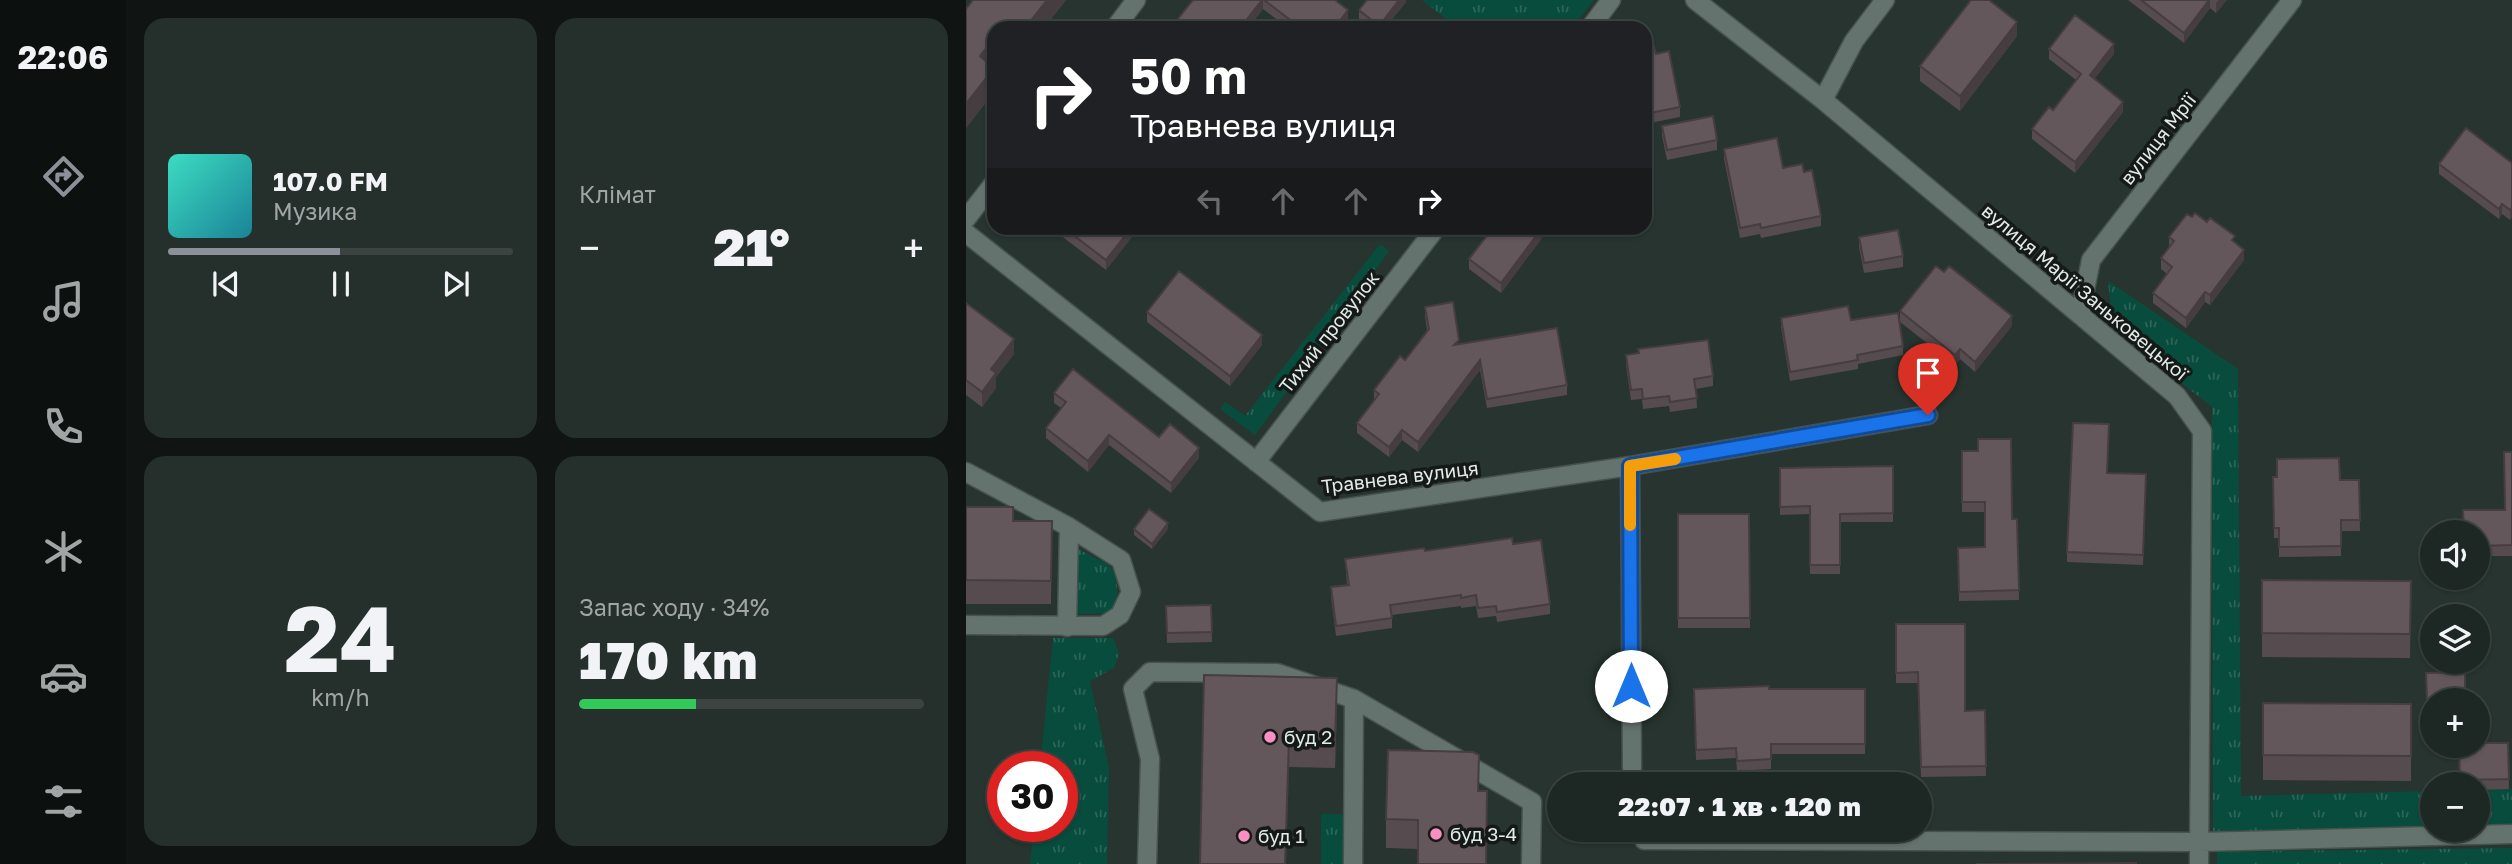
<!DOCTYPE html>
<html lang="uk">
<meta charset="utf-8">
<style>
:root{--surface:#1d2724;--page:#252f2c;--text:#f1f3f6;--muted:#a0a5a6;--line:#3b4441;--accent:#8c9099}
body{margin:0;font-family:"Golos Text",sans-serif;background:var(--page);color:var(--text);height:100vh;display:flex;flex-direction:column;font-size:26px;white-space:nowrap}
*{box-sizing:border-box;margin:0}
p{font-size:23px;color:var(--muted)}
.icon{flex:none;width:38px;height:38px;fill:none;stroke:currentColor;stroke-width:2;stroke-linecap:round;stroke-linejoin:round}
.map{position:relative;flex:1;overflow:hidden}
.drawer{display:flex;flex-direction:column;gap:18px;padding:18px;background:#101514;width:840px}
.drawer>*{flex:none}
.hud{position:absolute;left:21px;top:21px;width:665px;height:214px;border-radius:21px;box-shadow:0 2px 5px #0004,0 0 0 2px var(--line);background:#202124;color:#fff;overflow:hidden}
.buttons{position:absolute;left:1454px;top:520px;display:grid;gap:14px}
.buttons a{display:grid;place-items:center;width:70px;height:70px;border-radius:50%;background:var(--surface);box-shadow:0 2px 5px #0004,0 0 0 2px var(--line);font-size:35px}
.speed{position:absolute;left:21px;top:751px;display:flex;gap:14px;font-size:35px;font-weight:700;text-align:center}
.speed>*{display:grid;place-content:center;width:91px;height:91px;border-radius:50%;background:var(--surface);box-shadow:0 2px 5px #0004,0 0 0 2px var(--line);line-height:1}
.speed .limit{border:10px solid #d22;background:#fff;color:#111}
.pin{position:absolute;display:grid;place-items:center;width:60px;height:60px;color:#fff;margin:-72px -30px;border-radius:50% 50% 50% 0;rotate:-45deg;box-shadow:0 0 7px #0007}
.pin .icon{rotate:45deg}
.me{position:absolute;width:77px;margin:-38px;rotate:0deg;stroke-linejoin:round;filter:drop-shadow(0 0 5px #0008)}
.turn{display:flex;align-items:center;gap:24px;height:147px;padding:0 28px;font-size:32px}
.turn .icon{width:91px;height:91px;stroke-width:2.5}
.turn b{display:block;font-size:49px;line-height:60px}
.lanes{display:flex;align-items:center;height:66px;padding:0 28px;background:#0003;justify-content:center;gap:35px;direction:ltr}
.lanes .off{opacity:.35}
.big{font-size:52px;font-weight:800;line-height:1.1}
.drawer .card{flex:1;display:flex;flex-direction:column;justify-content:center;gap:10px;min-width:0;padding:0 24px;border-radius:21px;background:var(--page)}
.drawer .dial{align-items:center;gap:0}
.dial b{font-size:91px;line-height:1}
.song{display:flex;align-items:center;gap:21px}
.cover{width:84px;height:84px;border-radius:10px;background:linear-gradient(135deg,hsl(170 70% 55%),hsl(190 70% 35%))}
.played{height:7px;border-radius:4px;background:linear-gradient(90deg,var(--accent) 50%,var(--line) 50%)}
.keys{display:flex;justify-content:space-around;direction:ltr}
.heat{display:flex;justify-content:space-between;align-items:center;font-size:38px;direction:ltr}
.charge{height:10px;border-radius:5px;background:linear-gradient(90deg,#34c759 34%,var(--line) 0)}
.drawer .tiles{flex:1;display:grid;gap:18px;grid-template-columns:repeat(2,1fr)}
.trip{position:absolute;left:581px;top:772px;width:385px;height:70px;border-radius:35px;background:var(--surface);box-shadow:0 2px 5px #0004,0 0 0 2px var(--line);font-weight:800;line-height:70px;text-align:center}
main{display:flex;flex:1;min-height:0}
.tab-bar{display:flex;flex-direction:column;width:126px;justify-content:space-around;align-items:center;background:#0c100e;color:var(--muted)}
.tab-bar .icon{width:49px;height:49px}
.tab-bar .selected{color:var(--accent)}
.tab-bar b{font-size:32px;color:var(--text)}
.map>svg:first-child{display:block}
.grass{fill:url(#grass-tufts)}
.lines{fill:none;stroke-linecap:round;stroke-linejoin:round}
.service-casing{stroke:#47524e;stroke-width:21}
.minor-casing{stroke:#47524e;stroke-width:21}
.service{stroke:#65736e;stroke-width:18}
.minor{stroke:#65736e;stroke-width:18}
.wall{fill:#564b4f}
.shaded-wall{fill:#463d40}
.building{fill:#64575c;stroke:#463d40;stroke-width:2}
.route-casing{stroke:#114b97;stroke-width:18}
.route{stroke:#1a73e8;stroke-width:12}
.slow{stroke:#f59e0b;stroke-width:12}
.poi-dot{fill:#fc8fc1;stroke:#151a18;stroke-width:2.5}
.labels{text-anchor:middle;stroke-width:7;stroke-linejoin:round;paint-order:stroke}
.street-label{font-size:19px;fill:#e3ebe8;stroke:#151a18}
.poi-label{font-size:19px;fill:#e3ebe8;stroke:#151a18;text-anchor:start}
</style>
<main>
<nav class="tab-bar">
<b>22:06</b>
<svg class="icon selected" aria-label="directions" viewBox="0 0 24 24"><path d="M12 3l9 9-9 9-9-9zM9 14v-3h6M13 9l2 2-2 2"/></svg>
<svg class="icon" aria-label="music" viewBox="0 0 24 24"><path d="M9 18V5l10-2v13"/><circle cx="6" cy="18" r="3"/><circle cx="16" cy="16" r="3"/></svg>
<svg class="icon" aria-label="phone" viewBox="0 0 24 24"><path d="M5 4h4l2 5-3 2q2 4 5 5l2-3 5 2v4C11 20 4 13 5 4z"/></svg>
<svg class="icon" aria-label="climate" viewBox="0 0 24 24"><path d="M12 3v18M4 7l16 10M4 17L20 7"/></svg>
<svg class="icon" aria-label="car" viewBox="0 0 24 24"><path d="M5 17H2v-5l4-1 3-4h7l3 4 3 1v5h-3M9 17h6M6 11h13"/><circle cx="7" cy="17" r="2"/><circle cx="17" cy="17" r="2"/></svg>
<svg class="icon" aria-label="filters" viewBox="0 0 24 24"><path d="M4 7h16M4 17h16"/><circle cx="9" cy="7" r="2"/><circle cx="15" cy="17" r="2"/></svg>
</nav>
<section class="drawer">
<div class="tiles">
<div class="card">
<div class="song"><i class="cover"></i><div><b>107.0 FM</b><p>Музика</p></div></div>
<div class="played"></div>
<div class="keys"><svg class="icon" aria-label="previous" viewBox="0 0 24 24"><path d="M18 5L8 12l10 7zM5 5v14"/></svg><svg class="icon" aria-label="pause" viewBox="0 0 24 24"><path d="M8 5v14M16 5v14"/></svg><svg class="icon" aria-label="next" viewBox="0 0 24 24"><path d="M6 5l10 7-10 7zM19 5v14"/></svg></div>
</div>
<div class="card"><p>Клімат</p>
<div class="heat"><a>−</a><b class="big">21°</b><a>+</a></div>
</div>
<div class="card dial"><b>24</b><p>km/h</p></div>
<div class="card"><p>Запас ходу · 34%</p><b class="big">170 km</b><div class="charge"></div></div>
</div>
</section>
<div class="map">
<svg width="1546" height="864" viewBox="0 0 1546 864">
<defs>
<pattern id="grass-tufts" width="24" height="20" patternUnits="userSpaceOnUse" patternTransform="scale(1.75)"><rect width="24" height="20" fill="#084c3d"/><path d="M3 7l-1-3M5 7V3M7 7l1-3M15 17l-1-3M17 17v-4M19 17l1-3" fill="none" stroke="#2c6659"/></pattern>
</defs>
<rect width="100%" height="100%" fill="#273430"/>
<path class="grass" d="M456 0H628L606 28H492Z
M414 244 423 251 289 435 254 409 259 402 279 416Z
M1142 281 1272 369 1275 796 1466 791V826L1247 833 1246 407 1147 329Z
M112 549C146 567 153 562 151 604L142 613 111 614Z
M87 638H147L153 653 148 668 124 681 143 768 141 864H64L68 826H96V766H74Z
M1546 789V824L1512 825V790Z
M355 814H378V864H355Z
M1546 848V864H1251V852Z"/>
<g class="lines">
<g class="service-casing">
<path id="service" d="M0 472 103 527 155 560 165 592 154 615 137 626 0 625
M101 627 103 527
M678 840 1233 842
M181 864 184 759 167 689 184 672 311 673 388 699 566 802 565 864
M387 864 388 699"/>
</g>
<g class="minor-casing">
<path id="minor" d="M729 0 857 100 1211 396 1236 431 1233 864
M149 28 170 0
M624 28 645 0
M857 100 888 41 919 0
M0 219 28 183
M0 233 354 512 664 466 962 415
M1114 315 1125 260 1326 0
M290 462 470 228
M664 466 666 768
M1233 842 1546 834"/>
</g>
<use href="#service" class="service"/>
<use href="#minor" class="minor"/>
</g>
<path class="wall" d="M100 0 78 28H28L26 65 28 92 0 128V9Z
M227 0H369L382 20 376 28H322L297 9 282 28H212V19Z
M440 0V2L419 28H403L393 20V10Z
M1162 0H1261L1250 13 1244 8 1218 43Z
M1051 36 994 111 954 81V66Z
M679 45 690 54 714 107V117L679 124Z
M1083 49 1148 54 1128 79 1157 112 1109 173 1066 139V129L1087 110 1110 80 1083 59Z
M696 126 751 140V150L701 160 696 136Z
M758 149 817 168 838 172 855 216V226L795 238 794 234 774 238 758 159Z
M1546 163 1544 220 1536 214 1533 219 1473 174V164Z
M85 228H173L140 270Z
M893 237 937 256V267L898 273 893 247Z
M1203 237 1269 243 1278 260 1244 305 1239 302 1220 328 1187 303V293L1201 274 1195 269V258L1203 247Z
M576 238 535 293 503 269V259Z
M978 272 1046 326 1009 372 994 359 989 365 934 322V311Z
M0 303 48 354 30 377V388L16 407 0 395Z
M459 307 493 345 601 385V395L521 408 514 370 452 452 436 440 423 457 391 433V423L408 400V390L439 360 461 330 459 316Z
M181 312 296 345 264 386 181 322Z
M815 318 885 320 937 346V355L892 364V369L824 381 815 327Z
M672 349 747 376V386L730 389 731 408 704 412 703 406 677 409 676 399 665 400 660 365V355L672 353Z
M88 393 193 437 233 458 205 493 143 445 122 472 80 438V428L95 408 88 403Z
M996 451H1012L1046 519H1051L1053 600 993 601 992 548 1019 547V512H996Z
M1546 452V556H1512V532L1539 510Z
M927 466V522H874V574H844V514L814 515V468Z
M1141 473 1180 474 1177 565 1101 562V552Z
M1307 477 1374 480H1393L1394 531H1375V556L1313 557V538H1308Z
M0 507 47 521H86L85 604H0Z
M712 514H783L784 628H712Z
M168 529H202L186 549 168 535Z
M547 544 584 604V614L531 622 530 616 512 618 510 606 495 608V606L426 615V628L370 636 365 598V587L381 585 379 559 459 551Z
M1296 580 1445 581 1444 658 1296 657Z
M245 605 246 642 201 643 200 606Z
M930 624 999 711 1019 710 1020 776 955 777 952 683H930Z
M1460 673 1466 700V711H1461Z
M238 675 371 706 369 768 323 767Z
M728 689H899V754H805V769L771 771 770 758 730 760Z
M1297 703 1445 704V781L1297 780Z
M1542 743 1543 789 1512 790V784H1494L1493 746Z
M507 752 452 849 420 848V819Z"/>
<path class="shaded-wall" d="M81 0H100L78 28H59Z
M296 0H297V9L282 28H274Z
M433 0H440V2L419 28H413V26Z
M1243 0H1244V8L1218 43V33Z
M1253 0H1261L1250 13V3Z
M382 10V20L376 28H368Z
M1051 22V36L994 111V96Z
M28 38V63L14 80V56Z
M1148 44V54L1124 85V75Z
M28 68V92L0 128V104Z
M1157 102V112L1109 173V162Z
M1536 204V214L1533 219V209Z
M1546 208V218L1544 220V210Z
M165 228H173L140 270V260Z
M576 228V238L535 293V283Z
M1278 250V260L1244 305V295Z
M1239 292V302L1220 328V318Z
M1046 316V326L1009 372V362Z
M296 335V345L264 386V376Z
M48 339V354L30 377V388L16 407V392L25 369Z
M994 349V359L989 365V355Z
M514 360V370L452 452V442Z
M436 430V440L423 457V447Z
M143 435V445L122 472V461Z
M233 448V458L205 493V483Z
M202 523V529L186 549V544Z
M371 678V706L369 768V739Z
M323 738V767L320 864H319Z"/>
<path class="building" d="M7 0H81L59 28H50L41 21 36 28H28V38L14 56 28 68 0 104V9Z
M227 0H296L274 28H214L218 23 212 19Z
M298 0H369L382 10 368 28H335Z
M401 0H433L413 26 393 10Z
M1005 0H1023L1051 22 994 96 954 66Z
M1175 0H1243L1218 33Z
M1109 15 1148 44 1124 75 1157 102 1109 162 1066 129 1083 107 1087 110 1115 74 1083 49Z
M687 43 690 54 703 51 714 107 679 114V45Z
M747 116 751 140 701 150 696 126Z
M1500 128 1546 163V208L1544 210 1536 204 1533 209 1473 164Z
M811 138 817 168 836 164 838 172 846 170 855 216 795 228 794 224 774 228 758 149Z
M1229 213 1241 222 1244 218 1269 236 1266 240 1278 250 1244 295 1239 292 1220 318 1187 293 1206 267 1195 258 1208 241 1203 237 1221 214 1226 217Z
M98 228H165L140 260Z
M527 228H576L535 283 503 259Z
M932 230 937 256 898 263 893 237Z
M970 266 978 272 983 266 1046 316 1009 362 994 349 989 355 934 311Z
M213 271 296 335 264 376 181 312Z
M487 302 493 340 488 345 591 328 601 385 521 399 514 360 452 442 436 430 423 447 391 423 413 394 408 390 434 356 439 360 463 329 459 307Z
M0 303 48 339 25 369 30 373 16 392 0 380Z
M882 306 885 320 932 313 937 346 891 355 892 360 824 372 815 318Z
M742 340 747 376 728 379 731 398 704 402 703 396 677 399 676 389 665 390 660 355 673 353 672 349Z
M107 369 193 437 204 424 233 448 205 483 143 435 122 461 80 428 100 402 88 393Z
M1107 423 1143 424 1141 473 1180 474 1177 555 1101 552Z
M1012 439H1045L1046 519H1051L1053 590 993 592 992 548 1019 547V502H996V451H1012Z
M1538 452H1546V545L1512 546V532H1498L1497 510H1539Z
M1373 458 1374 480H1393L1394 520H1375V546L1313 547V528H1308L1307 477H1311V459Z
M927 466V513L874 514V565H844V506L814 507V468Z
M0 507H47V521H86L85 581 0 580Z
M183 509 202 523 186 544 168 529Z
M712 514H783L784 618H712Z
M546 538 547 544 575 540 584 604 531 612 530 606 512 608 510 595 495 598V595L424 605 426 618 370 626 365 587 383 585 379 559 458 548 459 551Z
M1296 580 1445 581 1444 634 1296 633Z
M245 605 246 632 201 633 200 606Z
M930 624H999V711L1019 710 1020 766 955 767 952 672 930 673Z
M1499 672V700H1466V701H1461L1460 673Z
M238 675 371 678 369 739 323 738 319 864H234Z
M803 686V689H899V744H805V759L771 761 770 748 730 750 728 689Z
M1297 703 1445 704V756L1297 755Z
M1512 743H1542L1543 779 1494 780 1493 746H1512Z
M422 750 507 752 513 755 512 791H521L520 864H452V820L420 819Z
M1170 863V864H1010Z"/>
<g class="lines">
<g class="route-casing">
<path id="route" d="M665 686 664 466 962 415"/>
</g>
<use href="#route" class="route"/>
<path class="slow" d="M664 525V466L709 459"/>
</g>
<g class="poi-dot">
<circle cx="304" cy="737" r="7"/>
<circle cx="470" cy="834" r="7"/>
<circle cx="278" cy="836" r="7"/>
</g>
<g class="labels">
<g class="street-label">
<text transform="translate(1192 139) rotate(-52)" y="7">вулиця Мрії</text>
<text transform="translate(1119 292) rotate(40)" y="7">вулиця Марії Заньковецької</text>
<text transform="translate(363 332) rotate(-52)" y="7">Тихий провулок</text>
<text transform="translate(434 477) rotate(-7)" y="7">Травнева вулиця</text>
</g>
<g class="poi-label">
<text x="318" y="744">буд 2</text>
<text x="484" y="841">буд 3-4</text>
<text x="292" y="843">буд 1</text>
</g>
</g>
</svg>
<div class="buttons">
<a><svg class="icon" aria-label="sound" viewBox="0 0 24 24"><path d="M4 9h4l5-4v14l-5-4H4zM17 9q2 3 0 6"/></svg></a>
<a><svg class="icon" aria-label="layers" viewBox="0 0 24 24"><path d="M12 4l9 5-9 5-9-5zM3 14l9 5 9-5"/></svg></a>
<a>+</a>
<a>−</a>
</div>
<div class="speed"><div class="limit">30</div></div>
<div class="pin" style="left:962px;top:415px;background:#d93025"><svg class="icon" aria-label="arrive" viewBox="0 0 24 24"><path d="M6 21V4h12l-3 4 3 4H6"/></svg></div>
<svg class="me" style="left:665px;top:686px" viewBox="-20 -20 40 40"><circle r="19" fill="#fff"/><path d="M0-13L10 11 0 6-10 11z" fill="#1a73e8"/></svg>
<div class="trip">22:07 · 1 хв · 120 m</div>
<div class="hud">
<div class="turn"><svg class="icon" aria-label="right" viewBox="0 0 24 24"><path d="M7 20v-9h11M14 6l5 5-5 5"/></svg><div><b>50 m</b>Травнева вулиця</div></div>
<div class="lanes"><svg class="icon off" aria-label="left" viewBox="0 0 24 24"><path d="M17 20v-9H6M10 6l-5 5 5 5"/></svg><svg class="icon off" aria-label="ahead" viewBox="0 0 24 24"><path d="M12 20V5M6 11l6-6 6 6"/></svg><svg class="icon off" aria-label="ahead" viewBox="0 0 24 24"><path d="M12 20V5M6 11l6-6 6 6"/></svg><svg class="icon" aria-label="right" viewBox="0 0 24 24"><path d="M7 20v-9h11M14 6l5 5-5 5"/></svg></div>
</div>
</div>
</main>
